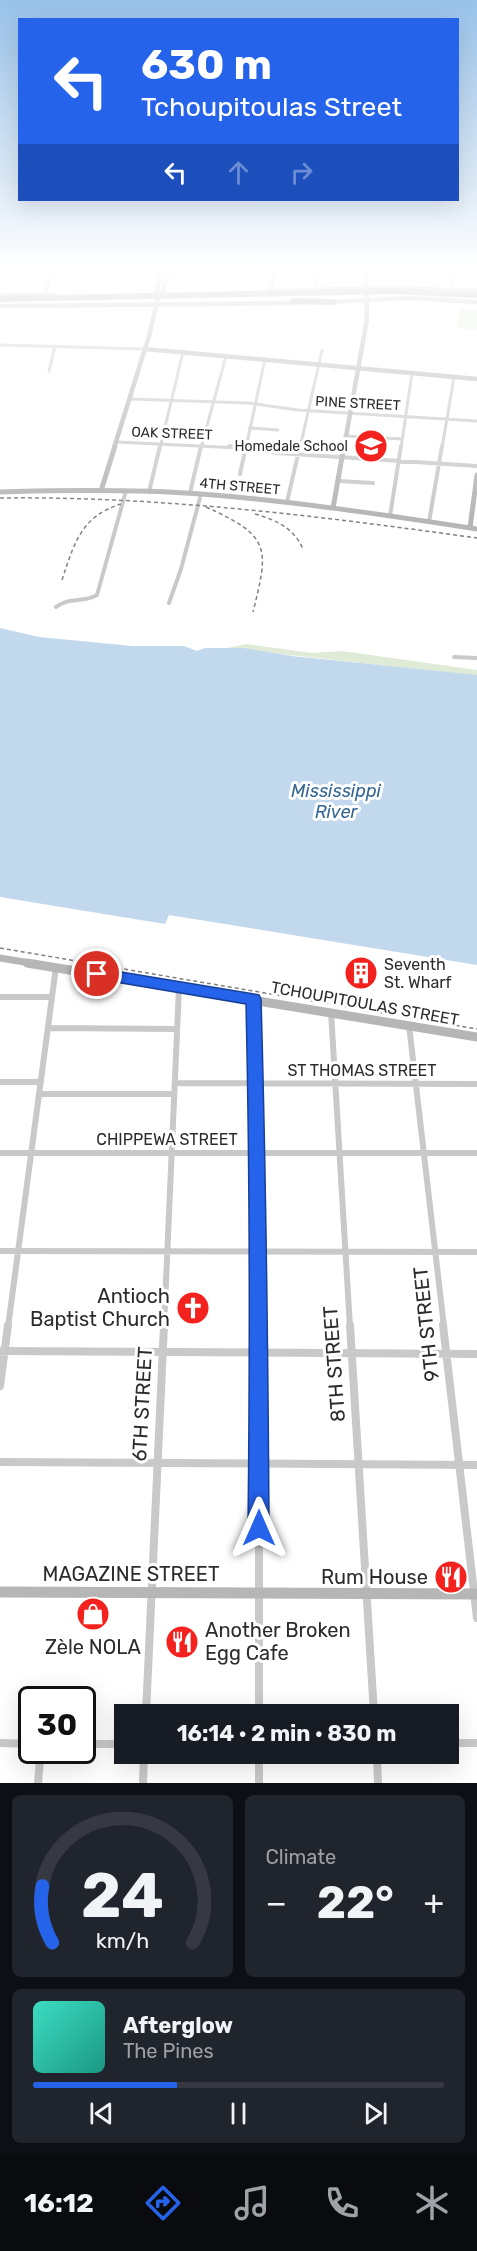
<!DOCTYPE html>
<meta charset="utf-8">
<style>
:root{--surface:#171b24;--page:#20242c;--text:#f1f3f6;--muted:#9ea1a6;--line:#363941;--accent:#2563eb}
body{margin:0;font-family:Rubik,sans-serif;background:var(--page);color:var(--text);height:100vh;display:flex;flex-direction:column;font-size:22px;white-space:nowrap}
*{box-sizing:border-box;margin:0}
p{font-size:20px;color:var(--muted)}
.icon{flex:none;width:33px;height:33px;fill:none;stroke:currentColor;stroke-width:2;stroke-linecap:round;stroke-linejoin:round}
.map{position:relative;height:1783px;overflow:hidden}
.side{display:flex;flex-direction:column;gap:12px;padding:12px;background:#0d0f14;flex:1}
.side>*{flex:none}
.top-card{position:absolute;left:18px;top:18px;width:441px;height:183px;border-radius:0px;box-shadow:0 6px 24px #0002;background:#2563eb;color:#fff;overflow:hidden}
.speed{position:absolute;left:18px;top:1686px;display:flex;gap:12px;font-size:30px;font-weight:700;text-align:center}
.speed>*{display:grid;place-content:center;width:78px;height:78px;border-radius:50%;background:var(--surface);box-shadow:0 6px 24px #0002;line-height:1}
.speed .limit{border:3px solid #111;border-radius:9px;background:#fff;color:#111}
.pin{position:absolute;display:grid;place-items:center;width:51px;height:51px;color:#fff;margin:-26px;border:3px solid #fff;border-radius:50%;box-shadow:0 2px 6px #0007}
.me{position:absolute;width:66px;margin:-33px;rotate:0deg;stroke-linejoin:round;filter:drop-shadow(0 0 4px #0008)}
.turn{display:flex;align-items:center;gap:21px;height:126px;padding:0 24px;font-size:27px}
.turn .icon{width:78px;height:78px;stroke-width:2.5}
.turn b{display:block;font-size:42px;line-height:51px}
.lanes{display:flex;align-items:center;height:57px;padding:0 24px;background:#0003;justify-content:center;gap:30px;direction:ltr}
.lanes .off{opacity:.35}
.big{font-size:45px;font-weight:700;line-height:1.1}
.side .card{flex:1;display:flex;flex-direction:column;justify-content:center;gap:9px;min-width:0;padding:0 21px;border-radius:9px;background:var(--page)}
.side .dial{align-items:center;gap:0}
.dial svg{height:156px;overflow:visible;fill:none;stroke:var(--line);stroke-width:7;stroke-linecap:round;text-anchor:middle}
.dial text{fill:var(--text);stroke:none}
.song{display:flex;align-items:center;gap:18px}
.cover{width:72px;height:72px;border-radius:9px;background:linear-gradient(135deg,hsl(170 70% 55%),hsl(170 70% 35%))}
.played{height:6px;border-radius:3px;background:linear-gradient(90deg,var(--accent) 35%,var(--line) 35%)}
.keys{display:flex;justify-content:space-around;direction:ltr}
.heat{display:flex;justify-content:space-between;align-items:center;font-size:33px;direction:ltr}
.side .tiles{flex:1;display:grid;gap:12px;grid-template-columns:1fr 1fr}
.card:last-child{grid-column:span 2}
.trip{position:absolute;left:114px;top:1704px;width:345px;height:60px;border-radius:0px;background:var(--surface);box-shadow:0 6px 24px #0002;font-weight:700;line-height:60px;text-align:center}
.tabs{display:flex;height:96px;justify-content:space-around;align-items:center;background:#090b0e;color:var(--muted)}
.tabs .icon{width:42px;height:42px}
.tabs .on{color:var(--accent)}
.tabs b{font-size:27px;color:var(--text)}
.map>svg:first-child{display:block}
.green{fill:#e0ebd7}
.water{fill:#c2d8ed}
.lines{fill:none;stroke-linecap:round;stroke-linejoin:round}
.canal{stroke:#c2d8ed;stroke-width:3}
.street-far3{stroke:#c9c9c9;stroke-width:3}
.street-far2{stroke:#c9c9c9;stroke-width:4}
.street-far1{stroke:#c9c9c9;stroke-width:6}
.street{stroke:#c9c9c9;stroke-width:8}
.secondary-far4{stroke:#b6b6b6;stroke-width:4.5}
.secondary-far3{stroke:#b6b6b6;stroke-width:5}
.secondary-far2{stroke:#b6b6b6;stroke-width:7}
.secondary-far1{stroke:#b6b6b6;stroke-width:9}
.secondary{stroke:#b6b6b6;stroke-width:11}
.highway{stroke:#939393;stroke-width:6}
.rail{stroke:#818181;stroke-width:1.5;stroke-dasharray:4 3;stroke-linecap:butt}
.route{fill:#2563eb;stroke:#184099;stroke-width:1.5}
.labels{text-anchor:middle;stroke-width:6;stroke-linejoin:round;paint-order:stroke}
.far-street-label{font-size:14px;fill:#2c2c2c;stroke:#fff}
.far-poi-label{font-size:14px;fill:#2c2c2c;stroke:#fff;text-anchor:end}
.poi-label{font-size:16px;fill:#2c2c2c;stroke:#fff;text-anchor:start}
.street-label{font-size:16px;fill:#2c2c2c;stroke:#fff}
.water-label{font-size:18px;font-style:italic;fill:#346693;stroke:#fff}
.near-poi-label{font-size:20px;fill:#2c2c2c;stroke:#fff;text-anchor:end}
.near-street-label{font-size:20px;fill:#2c2c2c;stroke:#fff}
</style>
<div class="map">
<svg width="477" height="1783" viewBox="0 0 477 1783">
<rect width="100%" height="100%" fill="#fff"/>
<path class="green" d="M460 309 477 310V330L457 328Z
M246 644 312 653 342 651 477 670V676L228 648Z"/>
<path class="water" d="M0 628 39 637 132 646H184L197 651 205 648H243L292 656 477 675V965L169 915 165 924 0 897Z"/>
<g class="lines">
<path class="canal" d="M316 288 322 266"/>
<path class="street-far3" d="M271 291 277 266
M44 295 56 266
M448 300 456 266
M0 345 145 349
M49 371 55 346
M130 399 248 403 298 410 477 421
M249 428 278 430
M345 436 402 439
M117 442 240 448
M160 448 183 352
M201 448 226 356
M246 448 265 359
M300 448 322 350
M401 448 412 373
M442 448 454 377"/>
<path class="street-far2" d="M229 446 277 453 477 466
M240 474 246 446
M339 481 373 483
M149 492 160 446
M190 493 201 446
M287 502 300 446
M390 516 401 446
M429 522 442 446
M169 603 181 569 201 494
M56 607C68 597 84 603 97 595L126 491
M454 657 477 658"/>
<path class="street-far1" d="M0 997H52
M254 999 259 1327
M331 1012 350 1327
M409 1025 444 1327
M48 1028 177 1029
M0 1082H41
M175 1083 477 1084
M39 1094H174
M0 1153H477
M0 1251 477 1252
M8 1327 56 967
M164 1327 179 987"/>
<path class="street" d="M259 1325V1714
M350 1325 374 1714
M443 1325 477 1618
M0 1351 477 1354
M0 1386 8 1325
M0 1462 477 1465
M146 1714 164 1325
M0 1743 32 1744
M448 1743H477
M82 1744H124
M259 1754V1783
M377 1754 378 1783
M38 1783 41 1750
M143 1783 144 1754"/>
<path class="secondary-far4" d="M268 291 394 288 477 291
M159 293 163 291 170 266
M0 295H55
M325 302 411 298 477 302
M0 306 301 303
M145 349 477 379
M114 448 149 336 159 293 156 292 164 266
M344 448 367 319 366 266"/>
<path class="secondary-far3" d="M101 491 115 446
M0 492C67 490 134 489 201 494 293 501 385 515 477 529
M333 508 344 446
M470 528 477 475"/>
<path class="secondary-far2" d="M0 958 36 964"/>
<path class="secondary-far1" d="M27 963 477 1037"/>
<path class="secondary" d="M0 1592 477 1594"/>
<path class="highway" d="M0 299 396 291 477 295
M293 301 333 302"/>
<path class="rail" d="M0 498C161 496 318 516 477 538
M206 507C271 536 269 548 253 612
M255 514C276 520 294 528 303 549
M62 580C74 544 81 516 121 504
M0 948 477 1029"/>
</g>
<linearGradient id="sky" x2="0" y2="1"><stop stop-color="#99c2ea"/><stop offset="0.52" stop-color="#fff"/><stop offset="1" stop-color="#fff" stop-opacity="0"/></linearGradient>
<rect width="477" height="515" fill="url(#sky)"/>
<path class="route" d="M97 968 254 994 259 995 261 999C266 1175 268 1352 269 1528L266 1535 259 1538 251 1535 248 1528C250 1353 250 1178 246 1004L92 978 90 974 92 970Z"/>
<defs>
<g id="school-disc" transform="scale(1.725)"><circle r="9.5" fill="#f3221e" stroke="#fff"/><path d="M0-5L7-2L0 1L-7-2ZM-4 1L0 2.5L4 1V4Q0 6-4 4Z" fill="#fff"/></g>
<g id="building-disc" transform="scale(1.725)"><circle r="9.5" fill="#f3221e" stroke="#fff"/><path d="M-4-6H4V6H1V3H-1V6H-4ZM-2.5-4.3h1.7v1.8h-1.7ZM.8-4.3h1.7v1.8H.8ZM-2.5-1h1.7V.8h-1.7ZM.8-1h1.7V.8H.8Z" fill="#fff"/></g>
<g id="church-disc" transform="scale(1.725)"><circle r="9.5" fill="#f3221e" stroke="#fff"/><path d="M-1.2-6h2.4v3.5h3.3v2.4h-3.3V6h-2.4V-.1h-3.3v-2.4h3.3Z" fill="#fff"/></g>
<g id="restaurant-disc" transform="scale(1.725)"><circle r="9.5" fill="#f3221e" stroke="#fff"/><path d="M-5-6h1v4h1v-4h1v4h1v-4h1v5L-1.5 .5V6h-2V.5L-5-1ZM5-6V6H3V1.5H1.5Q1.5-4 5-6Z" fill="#fff"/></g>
<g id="shop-disc" transform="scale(1.725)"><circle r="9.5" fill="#f3221e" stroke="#fff"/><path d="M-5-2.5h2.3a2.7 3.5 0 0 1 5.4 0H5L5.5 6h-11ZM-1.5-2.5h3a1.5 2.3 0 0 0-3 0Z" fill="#fff"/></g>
</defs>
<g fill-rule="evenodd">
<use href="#school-disc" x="371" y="446"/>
<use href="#building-disc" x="361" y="973"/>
<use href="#church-disc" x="193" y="1308"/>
<use href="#restaurant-disc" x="451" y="1577"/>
<use href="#shop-disc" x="93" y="1614"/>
<use href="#restaurant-disc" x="182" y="1642"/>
</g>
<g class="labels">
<g class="far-street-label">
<text transform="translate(358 403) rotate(3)" y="5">PINE STREET</text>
<text transform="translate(172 433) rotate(2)" y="5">OAK STREET</text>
<text transform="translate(240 486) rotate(5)" y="5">4TH STREET</text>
</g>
<g class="far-poi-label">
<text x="348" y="451">Homedale School</text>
</g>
<g class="poi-label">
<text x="384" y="970">Seventh<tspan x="384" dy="18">St. Wharf</tspan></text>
</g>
<g class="street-label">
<text transform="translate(365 1003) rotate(10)" y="6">TCHOUPITOULAS STREET</text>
<text x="362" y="1076">ST THOMAS STREET</text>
<text x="167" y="1145">CHIPPEWA STREET</text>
</g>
<g class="water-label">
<text x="336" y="797">Mississippi<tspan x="336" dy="21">River</tspan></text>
</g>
<g class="near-poi-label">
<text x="170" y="1303">Antioch<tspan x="170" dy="23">Baptist Church</tspan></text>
<text x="428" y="1584">Rum House</text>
<text x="205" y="1637" text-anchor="start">Another Broken<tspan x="205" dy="23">Egg Cafe</tspan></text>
<text x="93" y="1654" text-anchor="middle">Zèle NOLA</text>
</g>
<g class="near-street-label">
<text transform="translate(426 1324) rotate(-96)" y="7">9TH STREET</text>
<text transform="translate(334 1364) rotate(-94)" y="7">8TH STREET</text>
<text transform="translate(142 1404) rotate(-87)" y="7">6TH STREET</text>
<text x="131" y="1581">MAGAZINE STREET</text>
</g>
</g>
</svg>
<div class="speed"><div class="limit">30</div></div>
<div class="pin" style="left:97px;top:974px;background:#d93025"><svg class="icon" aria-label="arrive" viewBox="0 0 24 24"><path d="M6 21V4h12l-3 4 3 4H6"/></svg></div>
<svg class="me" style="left:259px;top:1528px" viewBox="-20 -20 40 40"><path d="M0-17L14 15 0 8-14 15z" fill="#2563eb" stroke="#fff" stroke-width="4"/></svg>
<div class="trip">16:14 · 2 min · 830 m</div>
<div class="top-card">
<div class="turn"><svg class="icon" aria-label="left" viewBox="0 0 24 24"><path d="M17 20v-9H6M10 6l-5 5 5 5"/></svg><div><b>630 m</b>Tchoupitoulas Street</div></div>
<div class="lanes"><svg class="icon" aria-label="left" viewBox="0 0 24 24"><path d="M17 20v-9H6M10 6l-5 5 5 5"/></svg><svg class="icon off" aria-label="ahead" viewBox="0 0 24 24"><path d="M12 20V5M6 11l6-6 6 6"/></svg><svg class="icon off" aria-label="right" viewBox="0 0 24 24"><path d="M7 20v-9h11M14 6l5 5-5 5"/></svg></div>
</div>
</div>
<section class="side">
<div class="tiles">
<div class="card dial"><svg viewBox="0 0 100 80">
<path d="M14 69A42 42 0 1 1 86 69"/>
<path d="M14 69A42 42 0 0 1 9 40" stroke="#2563eb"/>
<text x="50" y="56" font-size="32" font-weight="700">24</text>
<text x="50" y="72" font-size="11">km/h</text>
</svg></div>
<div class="card"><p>Climate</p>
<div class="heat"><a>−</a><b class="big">22°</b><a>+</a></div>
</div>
<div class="card">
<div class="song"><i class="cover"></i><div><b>Afterglow</b><p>The Pines</p></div></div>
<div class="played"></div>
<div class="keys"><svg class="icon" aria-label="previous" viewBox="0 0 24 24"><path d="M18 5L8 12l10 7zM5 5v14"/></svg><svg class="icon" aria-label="pause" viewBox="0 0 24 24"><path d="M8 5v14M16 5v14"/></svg><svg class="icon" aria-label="next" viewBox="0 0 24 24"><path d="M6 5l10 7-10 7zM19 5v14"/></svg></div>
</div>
</div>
</section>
<nav class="tabs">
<b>16:12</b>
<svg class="icon on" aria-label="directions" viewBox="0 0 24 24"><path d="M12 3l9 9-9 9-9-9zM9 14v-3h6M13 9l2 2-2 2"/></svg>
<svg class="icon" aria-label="music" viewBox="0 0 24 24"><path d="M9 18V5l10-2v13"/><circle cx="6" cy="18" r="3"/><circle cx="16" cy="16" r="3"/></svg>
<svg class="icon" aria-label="phone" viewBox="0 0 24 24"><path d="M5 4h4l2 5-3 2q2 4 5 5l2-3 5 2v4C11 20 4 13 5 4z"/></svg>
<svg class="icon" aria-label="climate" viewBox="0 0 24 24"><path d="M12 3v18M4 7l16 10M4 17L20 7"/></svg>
</nav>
